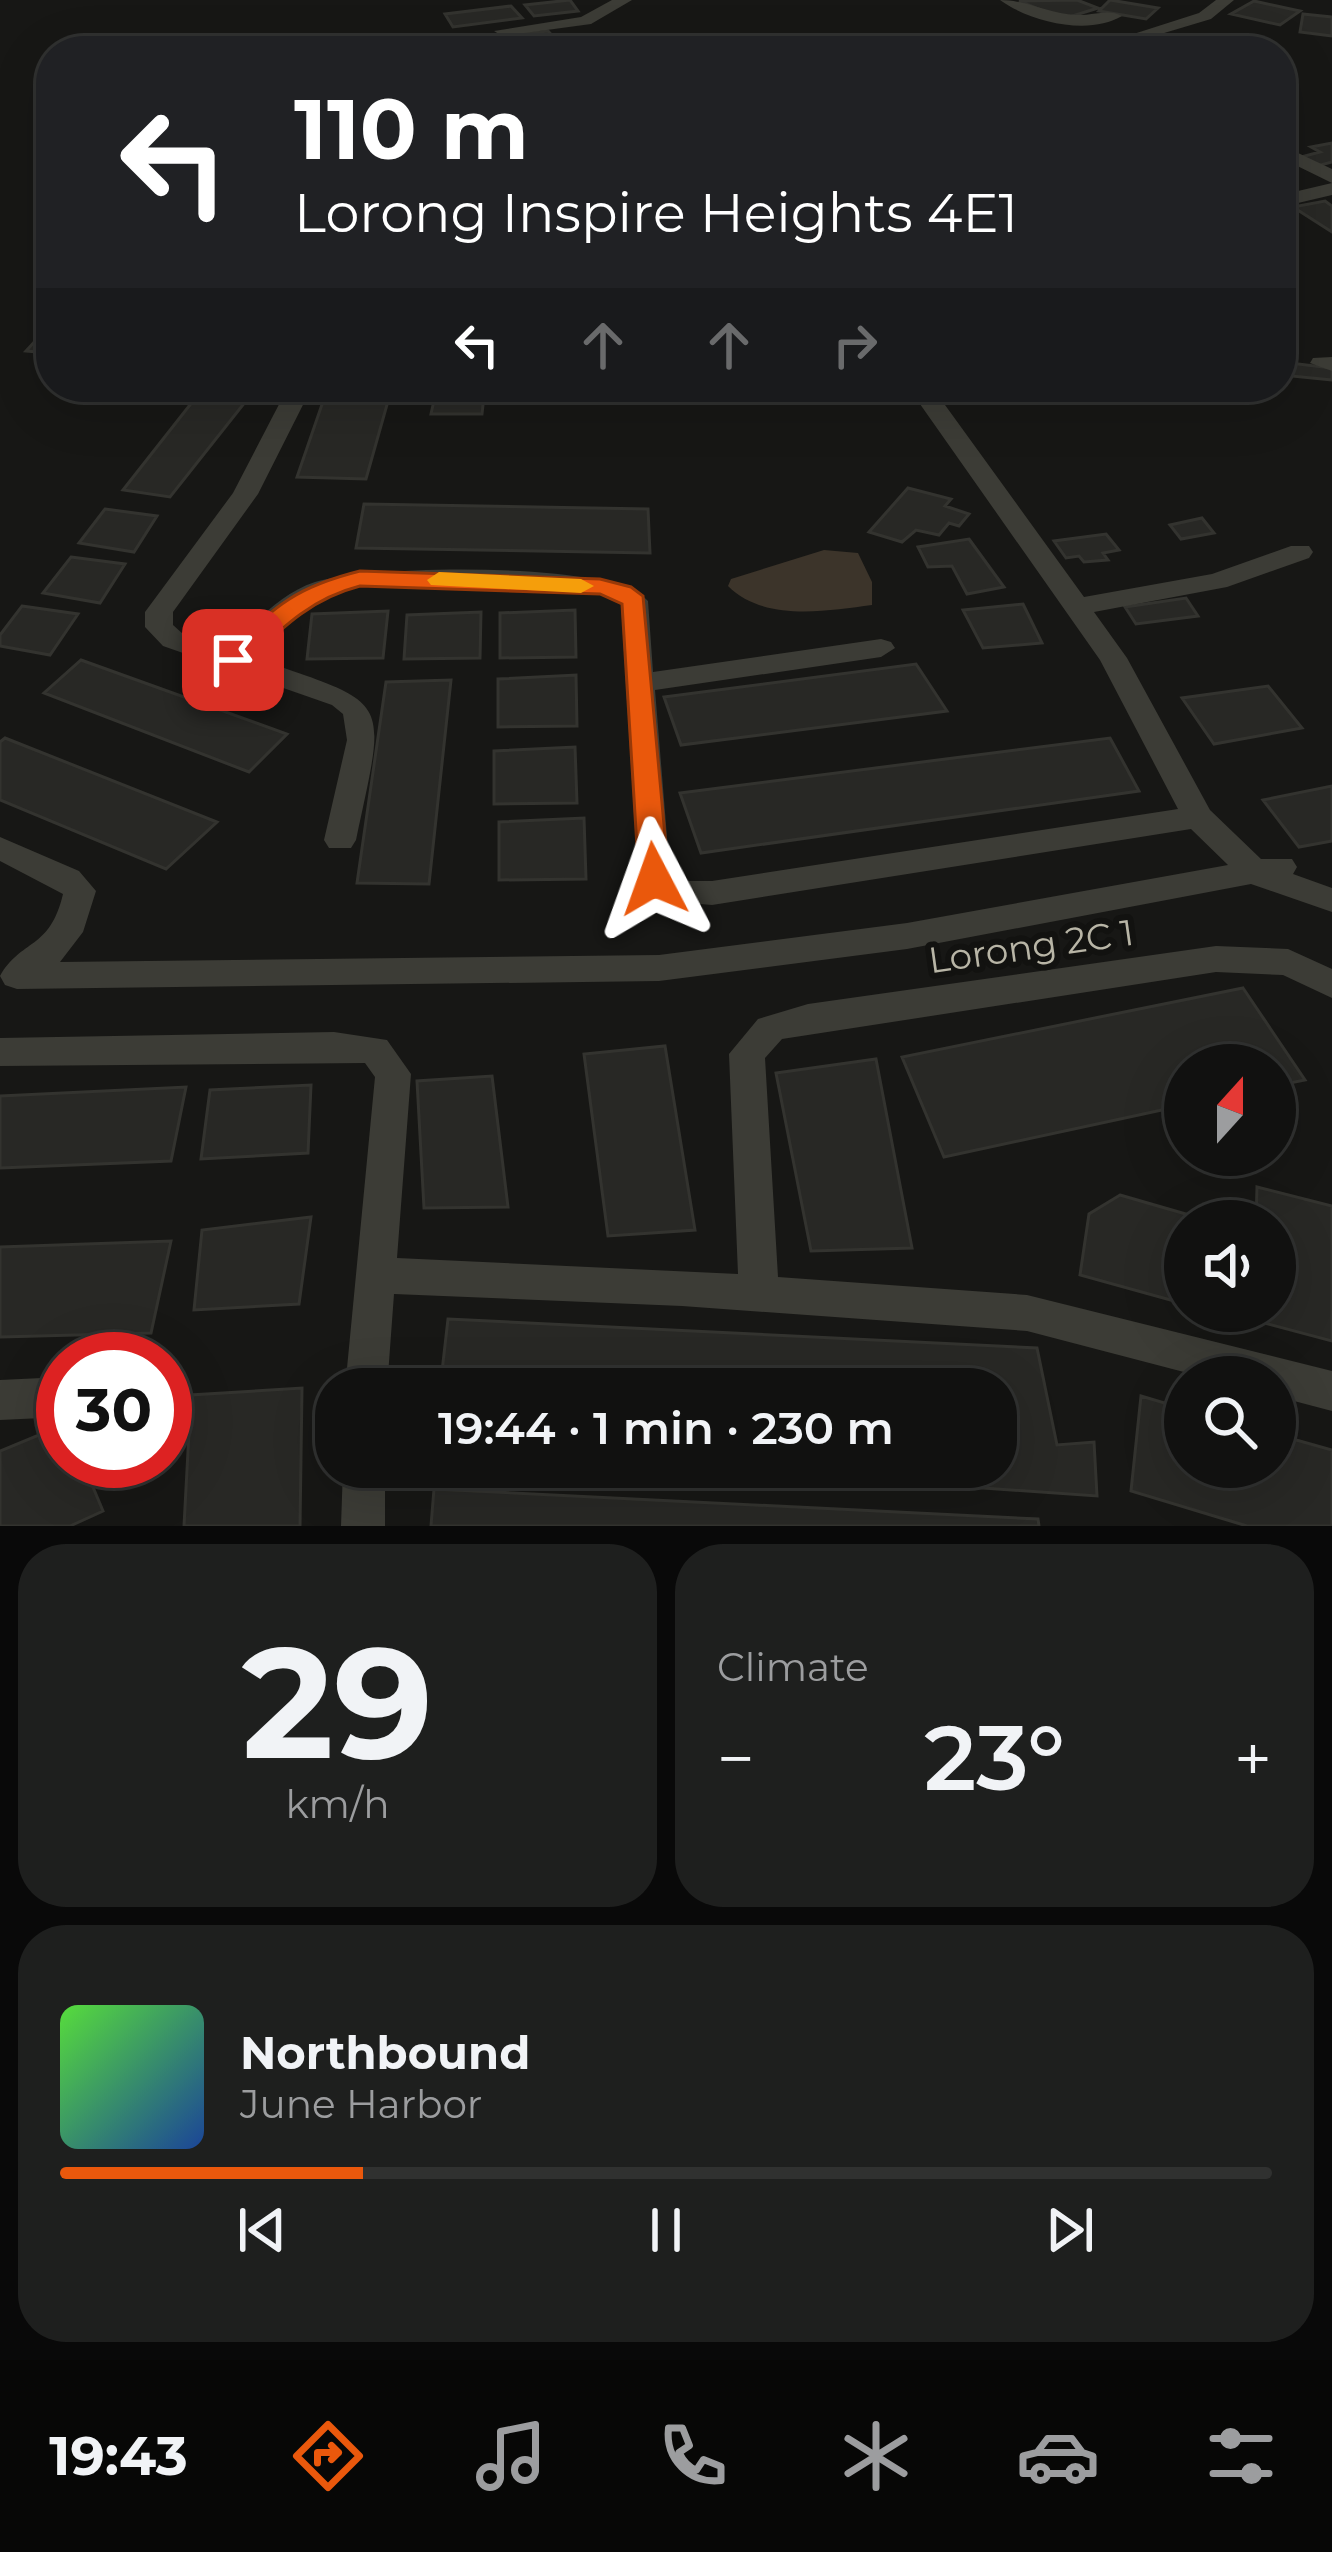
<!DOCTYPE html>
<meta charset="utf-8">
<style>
:root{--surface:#111110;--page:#1e1f1e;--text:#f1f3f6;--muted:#9c9d9f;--line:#303130;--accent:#ea580c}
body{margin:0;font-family:Montserrat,sans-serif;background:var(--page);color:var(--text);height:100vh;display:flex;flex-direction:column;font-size:45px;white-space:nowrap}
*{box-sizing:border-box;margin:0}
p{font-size:39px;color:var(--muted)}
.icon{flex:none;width:66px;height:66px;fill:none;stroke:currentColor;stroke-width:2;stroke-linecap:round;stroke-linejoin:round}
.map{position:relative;height:1526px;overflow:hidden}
.sheet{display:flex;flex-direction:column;gap:18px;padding:18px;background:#090909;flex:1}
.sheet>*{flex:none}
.banner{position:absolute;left:36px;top:36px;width:1260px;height:366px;border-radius:48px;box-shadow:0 12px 48px #0002,0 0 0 3px var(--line);background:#202124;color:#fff;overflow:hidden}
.needle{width:78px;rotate:21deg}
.fabs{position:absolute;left:1164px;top:1044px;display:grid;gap:24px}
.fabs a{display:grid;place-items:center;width:132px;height:132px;border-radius:50%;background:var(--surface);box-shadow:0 12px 48px #0002,0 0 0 3px var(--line);font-size:60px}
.speed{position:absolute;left:36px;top:1332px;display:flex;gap:24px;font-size:60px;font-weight:700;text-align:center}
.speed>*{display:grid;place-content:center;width:156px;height:156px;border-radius:50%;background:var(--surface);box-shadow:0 12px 48px #0002,0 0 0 3px var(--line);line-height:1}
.speed .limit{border:18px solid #d22;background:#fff;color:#111}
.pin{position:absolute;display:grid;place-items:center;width:102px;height:102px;color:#fff;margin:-51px;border-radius:24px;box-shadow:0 6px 18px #0006}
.me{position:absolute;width:132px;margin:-66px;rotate:356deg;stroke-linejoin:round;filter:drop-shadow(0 0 9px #0008)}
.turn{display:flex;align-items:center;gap:42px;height:252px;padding:0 60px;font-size:54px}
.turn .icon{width:156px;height:156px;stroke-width:2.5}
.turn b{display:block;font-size:84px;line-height:102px}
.lanes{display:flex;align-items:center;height:114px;padding:0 60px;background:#0003;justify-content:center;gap:60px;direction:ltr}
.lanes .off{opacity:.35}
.big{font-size:90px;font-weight:600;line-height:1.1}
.sheet .card{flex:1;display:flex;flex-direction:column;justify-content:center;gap:18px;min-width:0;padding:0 42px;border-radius:48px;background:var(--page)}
.sheet .dial{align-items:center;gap:0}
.dial b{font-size:156px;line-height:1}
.song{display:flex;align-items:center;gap:36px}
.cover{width:144px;height:144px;border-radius:18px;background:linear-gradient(135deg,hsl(110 70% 55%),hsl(220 70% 35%))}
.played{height:12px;border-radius:6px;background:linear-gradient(90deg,var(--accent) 25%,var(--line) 25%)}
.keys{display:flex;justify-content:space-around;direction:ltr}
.heat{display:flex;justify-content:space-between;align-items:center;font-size:66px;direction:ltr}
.sheet .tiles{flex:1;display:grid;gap:18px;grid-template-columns:1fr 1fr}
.card:last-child{grid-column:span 2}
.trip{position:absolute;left:315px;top:1368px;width:702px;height:120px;border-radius:48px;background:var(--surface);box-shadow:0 12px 48px #0002,0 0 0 3px var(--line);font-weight:600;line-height:120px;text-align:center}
.menu{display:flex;height:192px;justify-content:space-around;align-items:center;background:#070706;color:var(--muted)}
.menu .icon{width:84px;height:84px}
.menu .selected{color:var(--accent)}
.menu b{font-size:54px;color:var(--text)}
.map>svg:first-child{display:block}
.water{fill:#3c342a}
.building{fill:#282825;stroke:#33332f;stroke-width:3}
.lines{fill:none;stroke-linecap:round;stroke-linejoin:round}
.minor{fill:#3c3c36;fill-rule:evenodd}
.route{fill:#ea580c;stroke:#983908;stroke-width:3}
.slow{fill:#f59e0b}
.labels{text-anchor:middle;stroke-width:12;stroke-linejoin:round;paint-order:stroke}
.street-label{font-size:36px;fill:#b8b5a6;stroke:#121210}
</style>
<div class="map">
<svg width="1332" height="1526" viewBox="0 0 1332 1526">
<rect width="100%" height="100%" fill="#171715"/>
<path class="water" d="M824 550 858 553 872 582V605C826 611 764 622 728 586L731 579Z"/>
<path class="building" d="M570 0 578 11 534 16 525 5Z
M1077 0 1098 8 1063 19 1019 1Z
M1110 0 1158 8 1146 19 1099 11Z
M1254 1 1300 11 1280 25 1231 14Z
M511 6 522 18 453 27 445 14Z
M1303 14 1332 17V36L1300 32Z
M548 31 566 51H504L495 37Z
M1332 143V162L1317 166 1301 157 1320 152 1311 147Z
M1325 201 1332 206V232L1293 207Z
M50 325 51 353 26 351Z
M1281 362 1332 368V380L1281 375Z
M204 387H257L170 497 123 490Z
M328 387H392L366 479 297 477Z
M437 387H485L482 414H431Z
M908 488 951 499 945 506 969 514 959 526 949 523 939 535 916 530 902 542 869 532Z
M364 504 648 509 650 553 356 548Z
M105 509 157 516 134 552 79 543Z
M1202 518 1214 533 1181 539 1170 525Z
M1106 534 1119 550 1103 553 1108 560 1084 562 1079 556 1066 558 1054 541Z
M969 539 1004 587 967 594 952 566 928 567 918 547Z
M71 557 125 564 100 603 43 593Z
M1186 598 1198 616 1136 624 1125 607Z
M1023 604 1042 643 983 648 963 610Z
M22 606 78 614 50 655 0 646V635Z
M575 610 576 657 500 658V613Z
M388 611 383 658 307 659 312 614Z
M481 612 480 658 404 659 407 615Z
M81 660 287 734 249 772 44 693Z
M916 664 947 711 681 745 664 697Z
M576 675 577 726 498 727V679Z
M451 680 429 884 357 883 386 682Z
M1268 686 1302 728 1214 744 1182 698Z
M5 738 217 822 166 869 0 800V742Z
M1110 738 1139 791 701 853 680 793Z
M575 747 577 803 494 804V751Z
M1332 786V841L1299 847 1263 800Z
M584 818 586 879 499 880V822Z
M1243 988 1305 1080 1275 1086V1065H1185V1105L944 1157 902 1057Z
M665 1046 695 1230 608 1236 584 1054Z
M876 1059 912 1248 811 1251 776 1073Z
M492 1076 508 1207 424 1208 417 1081Z
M311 1085 308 1153 201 1159 210 1090Z
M186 1087 171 1161 0 1168V1096Z
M1257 1187 1332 1206V1341L1253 1320V1311H1275V1221H1256Z
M1120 1195 1210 1221H1185V1304L1080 1275 1089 1214Z
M311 1217 299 1304 194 1310 202 1230Z
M171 1241 151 1333 0 1337V1247Z
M448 1319 1037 1348 1057 1445 1094 1442 1097 1496 687 1467H996V1389H440Z
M302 1388 300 1526H184L191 1395Z
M1141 1396 1185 1409V1467H1275V1434L1332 1450V1526H1247L1131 1491Z
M63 1425V1461H82L103 1511 70 1526H0V1451Z
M434 1489 1038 1519 1039 1526H431Z"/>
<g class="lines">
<path class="minor" d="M612 0H632L591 24 502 36 494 31 581 17Z
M1000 0C1027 0 1049 14 1076 15 1092 16 1109 8 1122 16 1089 36 1030 22 1000 0Z
M1216 0H1234L1211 19 1104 51 1096 46 1199 13Z
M1281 145 1332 169V183L1281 158Z
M1332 183V195L1281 207V195Z
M1332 357V371L1310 363 1313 358Z
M288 387H312L258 494 173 612V625L183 634 228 649C254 624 279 594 315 582 367 565 615 560 648 601L653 672 881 639 891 642 895 648 881 657 655 690 670 873 682 881H712L1178 809 1100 660 908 387H932L1084 597 1212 574 1291 546H1309L1313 552 1309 558 1227 587 1094 612 1127 658 1210 810 1261 859H1292L1297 867 1293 874 1332 888V912L1251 884 907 949 659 981 17 989 5 985 0 976C21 939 50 950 63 894L0 861V837L79 871 96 891 83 932 60 962 659 955 907 923 1228 865 1191 829 712 905 665 901 638 879 621 604 600 595C529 591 385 568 323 598 295 611 274 636 252 657 394 706 387 693 356 840L351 848H329L324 840 347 740 343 714 332 705 163 646 145 627V612L233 493Z
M1216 946 1288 949 1332 969V998L1283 975 1216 972 782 1039 765 1058 778 1277 1027 1295 1332 1371V1411L1275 1396V1377H1203L1027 1331 682 1306 394 1294 387 1389H345L375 1077 365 1063 0 1066V1038L334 1032 387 1040 411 1074 397 1258 738 1274 729 1054 758 1019 808 1004Z
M63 1377V1417L0 1420V1380Z
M343 1467H385V1526H341Z"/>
</g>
<path class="route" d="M360 571 600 579 631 587 643 596 669 879 664 887H644L639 879 622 604 600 594 360 586C309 599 280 630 242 666H224L221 660 224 655C275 607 292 588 360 571Z"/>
<path class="slow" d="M439 572 581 579 594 586 581 593 431 585 427 580Z"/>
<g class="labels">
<g class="street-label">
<text transform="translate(1031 946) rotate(-8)" y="13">Lorong 2C 1</text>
</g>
</g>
</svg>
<div class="fabs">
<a><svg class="needle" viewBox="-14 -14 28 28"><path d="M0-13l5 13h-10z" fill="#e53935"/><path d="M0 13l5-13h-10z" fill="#9c9d9f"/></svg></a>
<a><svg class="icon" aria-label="sound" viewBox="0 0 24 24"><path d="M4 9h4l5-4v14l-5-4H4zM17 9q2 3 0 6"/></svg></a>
<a><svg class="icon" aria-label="search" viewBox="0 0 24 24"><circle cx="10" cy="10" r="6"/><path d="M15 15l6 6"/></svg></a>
</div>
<div class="speed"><div class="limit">30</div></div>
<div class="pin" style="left:233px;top:660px;background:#d93025"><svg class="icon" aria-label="arrive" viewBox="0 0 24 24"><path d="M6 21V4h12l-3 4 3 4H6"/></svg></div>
<svg class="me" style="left:654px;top:879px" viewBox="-20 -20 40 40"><path d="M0-17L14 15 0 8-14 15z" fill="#ea580c" stroke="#fff" stroke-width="4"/></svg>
<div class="trip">19:44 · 1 min · 230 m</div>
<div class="banner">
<div class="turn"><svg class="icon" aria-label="left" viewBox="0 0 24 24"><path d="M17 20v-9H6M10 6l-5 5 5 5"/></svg><div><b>110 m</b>Lorong Inspire Heights 4E1</div></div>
<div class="lanes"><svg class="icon" aria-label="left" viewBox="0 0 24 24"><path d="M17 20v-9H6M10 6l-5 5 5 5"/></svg><svg class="icon off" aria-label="ahead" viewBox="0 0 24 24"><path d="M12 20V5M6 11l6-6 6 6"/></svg><svg class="icon off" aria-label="ahead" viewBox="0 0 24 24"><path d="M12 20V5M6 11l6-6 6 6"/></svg><svg class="icon off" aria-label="right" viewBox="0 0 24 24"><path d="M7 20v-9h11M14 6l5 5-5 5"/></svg></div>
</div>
</div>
<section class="sheet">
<div class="tiles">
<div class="card dial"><b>29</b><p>km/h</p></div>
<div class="card"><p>Climate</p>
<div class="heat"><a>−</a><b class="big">23°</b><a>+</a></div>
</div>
<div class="card">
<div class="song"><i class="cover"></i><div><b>Northbound</b><p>June Harbor</p></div></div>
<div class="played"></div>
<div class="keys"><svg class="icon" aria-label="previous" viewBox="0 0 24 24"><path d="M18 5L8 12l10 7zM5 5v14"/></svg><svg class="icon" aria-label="pause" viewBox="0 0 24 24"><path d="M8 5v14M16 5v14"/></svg><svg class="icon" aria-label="next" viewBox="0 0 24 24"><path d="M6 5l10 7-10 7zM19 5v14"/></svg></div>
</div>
</div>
</section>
<nav class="menu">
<b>19:43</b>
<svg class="icon selected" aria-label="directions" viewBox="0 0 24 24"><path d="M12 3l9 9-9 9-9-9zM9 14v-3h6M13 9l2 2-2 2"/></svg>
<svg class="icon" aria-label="music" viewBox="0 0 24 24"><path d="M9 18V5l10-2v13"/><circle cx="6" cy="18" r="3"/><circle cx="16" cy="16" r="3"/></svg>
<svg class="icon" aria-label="phone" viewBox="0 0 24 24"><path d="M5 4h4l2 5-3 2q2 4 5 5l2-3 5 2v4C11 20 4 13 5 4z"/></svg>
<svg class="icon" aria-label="climate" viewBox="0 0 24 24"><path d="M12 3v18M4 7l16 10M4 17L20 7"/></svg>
<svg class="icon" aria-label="car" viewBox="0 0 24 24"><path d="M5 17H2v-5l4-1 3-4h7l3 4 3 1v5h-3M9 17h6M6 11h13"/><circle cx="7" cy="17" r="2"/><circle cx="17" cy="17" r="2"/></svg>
<svg class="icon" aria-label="filters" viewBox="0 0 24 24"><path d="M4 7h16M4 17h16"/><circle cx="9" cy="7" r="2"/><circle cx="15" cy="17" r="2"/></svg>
</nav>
